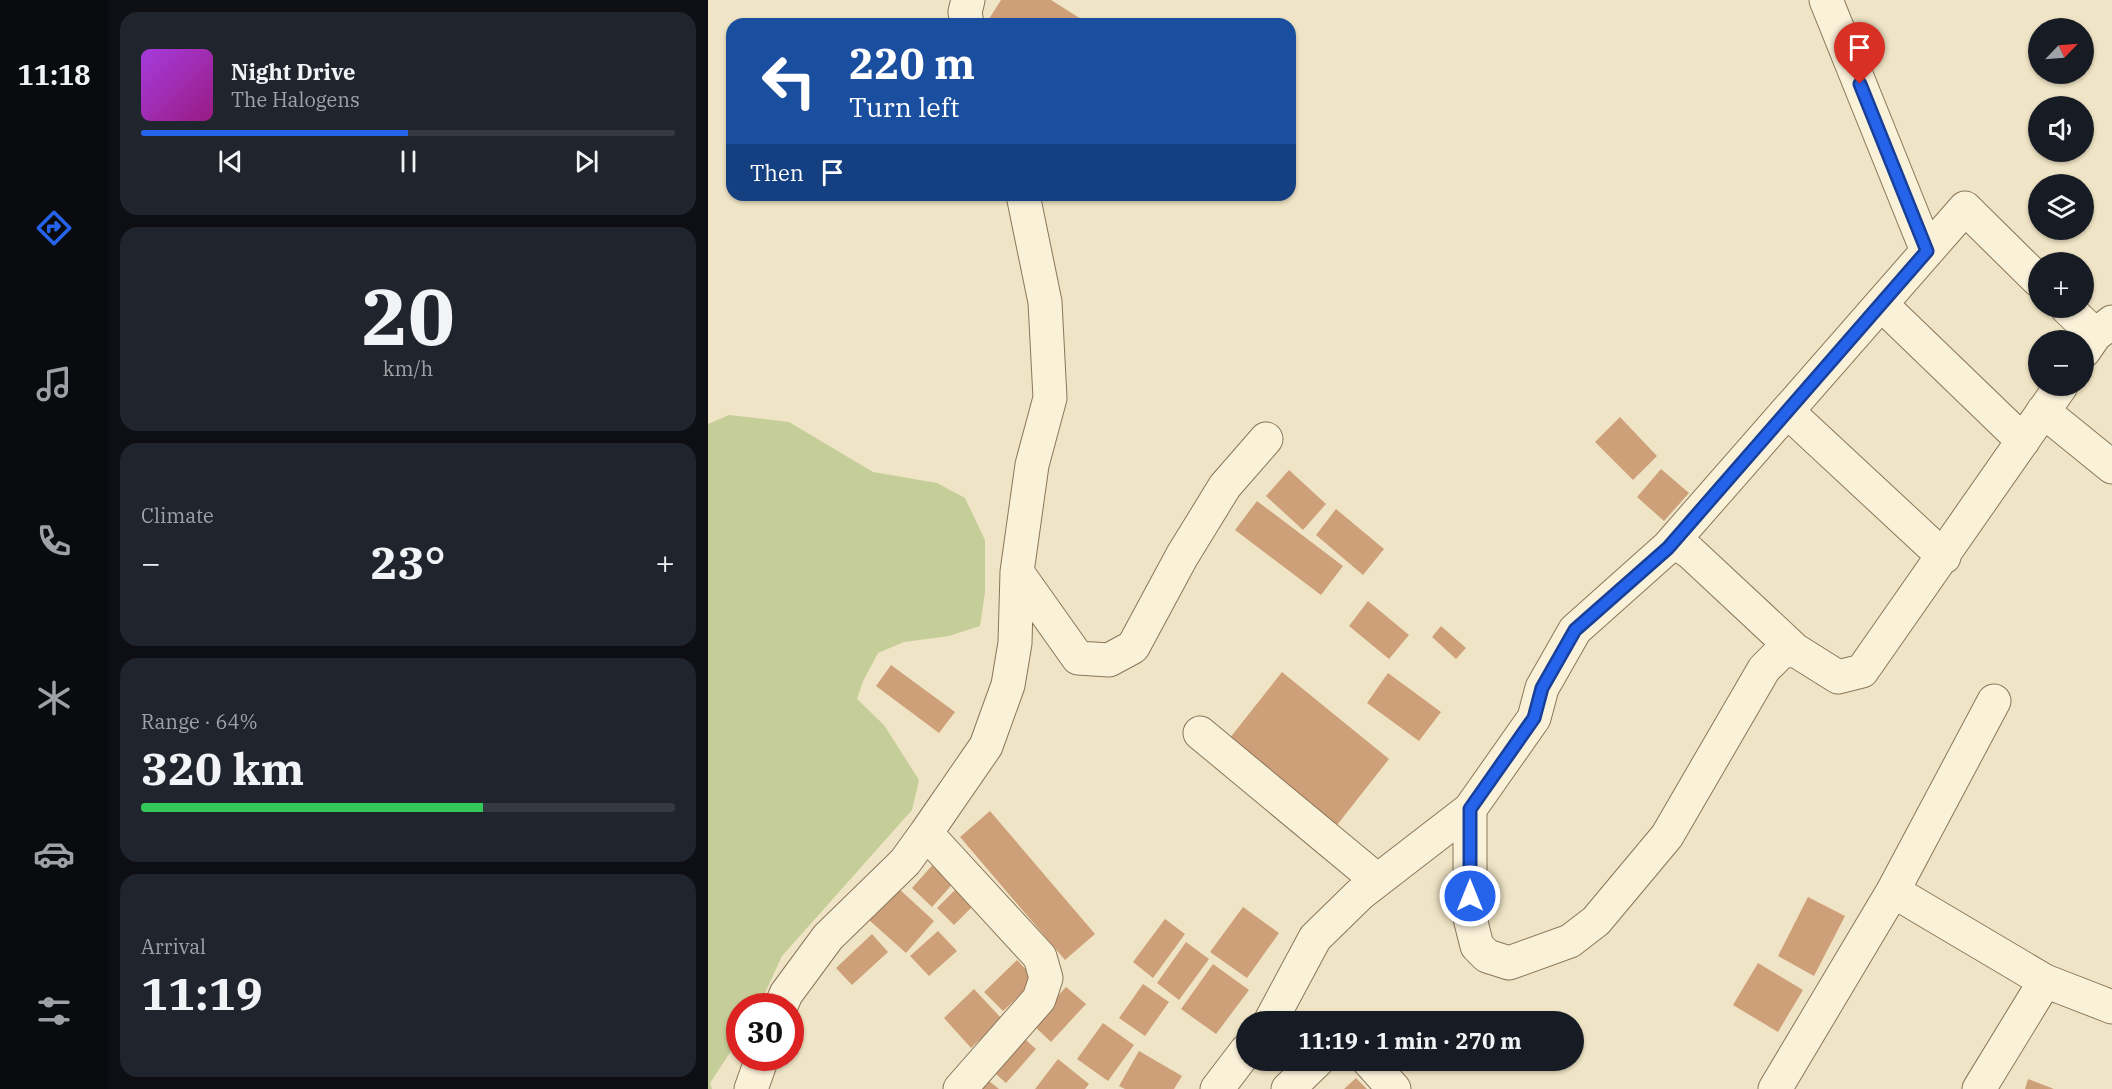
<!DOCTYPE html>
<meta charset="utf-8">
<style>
:root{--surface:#171b24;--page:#20242c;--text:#f1f3f6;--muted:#9ea1a6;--line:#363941;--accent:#2563eb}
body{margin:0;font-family:"IBM Plex Serif",serif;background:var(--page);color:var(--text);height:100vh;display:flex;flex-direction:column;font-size:22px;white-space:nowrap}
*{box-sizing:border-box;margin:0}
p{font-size:20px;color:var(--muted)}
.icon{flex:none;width:33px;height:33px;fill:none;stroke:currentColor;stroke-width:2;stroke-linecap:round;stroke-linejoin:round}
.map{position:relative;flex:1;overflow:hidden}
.panel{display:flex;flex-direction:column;gap:12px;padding:12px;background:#0d0f14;width:600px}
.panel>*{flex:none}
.top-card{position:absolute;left:18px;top:18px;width:570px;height:183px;border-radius:18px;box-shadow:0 2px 4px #0004;background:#1a4fa0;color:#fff;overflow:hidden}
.needle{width:39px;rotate:65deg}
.buttons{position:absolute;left:1320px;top:18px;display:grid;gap:12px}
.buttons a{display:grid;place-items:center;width:66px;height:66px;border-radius:50%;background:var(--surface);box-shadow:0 2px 4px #0004;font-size:30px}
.speed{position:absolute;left:18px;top:993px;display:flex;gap:12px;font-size:30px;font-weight:700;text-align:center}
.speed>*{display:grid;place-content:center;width:78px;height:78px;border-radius:50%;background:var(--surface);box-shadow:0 2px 4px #0004;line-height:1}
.speed .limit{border:9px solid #d22;background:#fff;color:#111}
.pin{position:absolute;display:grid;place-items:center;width:51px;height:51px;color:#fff;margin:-62px -26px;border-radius:50% 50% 50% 0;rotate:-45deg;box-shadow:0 0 6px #0007}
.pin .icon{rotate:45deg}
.me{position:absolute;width:66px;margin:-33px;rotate:0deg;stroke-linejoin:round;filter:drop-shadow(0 0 4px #0008)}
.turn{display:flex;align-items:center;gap:21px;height:126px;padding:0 24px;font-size:27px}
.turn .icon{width:78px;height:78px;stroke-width:2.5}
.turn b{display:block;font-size:42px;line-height:51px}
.then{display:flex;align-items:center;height:57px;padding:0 24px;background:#0003;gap:12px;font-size:22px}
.big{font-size:45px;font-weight:700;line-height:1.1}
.panel .widget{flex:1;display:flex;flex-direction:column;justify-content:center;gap:9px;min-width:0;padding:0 21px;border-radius:18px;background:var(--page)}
.panel .dial{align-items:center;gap:0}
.dial b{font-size:78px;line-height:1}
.song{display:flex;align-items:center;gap:18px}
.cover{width:72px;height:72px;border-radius:9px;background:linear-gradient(135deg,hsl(280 70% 55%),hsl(310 70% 35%))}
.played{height:6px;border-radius:3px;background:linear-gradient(90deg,var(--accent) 50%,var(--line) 50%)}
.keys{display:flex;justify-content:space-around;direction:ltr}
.heat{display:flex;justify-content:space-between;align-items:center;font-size:33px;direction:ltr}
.charge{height:9px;border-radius:4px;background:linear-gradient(90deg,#34c759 64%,var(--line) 0)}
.trip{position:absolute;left:528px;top:1011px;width:348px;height:60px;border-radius:30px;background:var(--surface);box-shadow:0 2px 4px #0004;font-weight:700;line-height:60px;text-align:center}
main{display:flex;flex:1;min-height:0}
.menu{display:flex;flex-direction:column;width:108px;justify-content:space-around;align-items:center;background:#090b0e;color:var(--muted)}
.menu .icon{width:42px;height:42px}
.menu .current{color:var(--accent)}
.menu b{font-size:27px;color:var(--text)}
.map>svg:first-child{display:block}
.green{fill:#c5ce98}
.building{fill:#cea07a}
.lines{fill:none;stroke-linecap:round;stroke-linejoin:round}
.minor-casing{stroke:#8b765a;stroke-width:35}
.minor{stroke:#faf1d9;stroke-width:33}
.route-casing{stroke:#184099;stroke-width:15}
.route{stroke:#2563eb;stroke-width:10}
</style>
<main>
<nav class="menu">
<b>11:18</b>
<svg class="icon current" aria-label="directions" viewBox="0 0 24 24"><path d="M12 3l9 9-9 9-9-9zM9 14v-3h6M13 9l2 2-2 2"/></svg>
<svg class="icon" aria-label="music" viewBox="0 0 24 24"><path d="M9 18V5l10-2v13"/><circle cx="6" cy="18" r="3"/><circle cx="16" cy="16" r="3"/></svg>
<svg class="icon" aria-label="phone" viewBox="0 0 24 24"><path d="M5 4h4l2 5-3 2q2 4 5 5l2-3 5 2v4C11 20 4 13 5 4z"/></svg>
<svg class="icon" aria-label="climate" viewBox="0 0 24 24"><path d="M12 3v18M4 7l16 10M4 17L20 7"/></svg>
<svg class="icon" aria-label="car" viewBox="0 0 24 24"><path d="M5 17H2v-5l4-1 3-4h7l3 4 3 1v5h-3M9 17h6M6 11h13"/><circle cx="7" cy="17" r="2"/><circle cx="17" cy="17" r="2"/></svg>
<svg class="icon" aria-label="filters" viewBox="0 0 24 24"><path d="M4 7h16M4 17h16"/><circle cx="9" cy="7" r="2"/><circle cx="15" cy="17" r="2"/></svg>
</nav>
<section class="panel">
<div class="widget">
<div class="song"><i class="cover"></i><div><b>Night Drive</b><p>The Halogens</p></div></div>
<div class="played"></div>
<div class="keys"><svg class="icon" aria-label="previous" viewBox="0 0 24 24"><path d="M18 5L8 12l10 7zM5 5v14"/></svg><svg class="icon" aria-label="pause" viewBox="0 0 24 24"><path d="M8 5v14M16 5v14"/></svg><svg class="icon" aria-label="next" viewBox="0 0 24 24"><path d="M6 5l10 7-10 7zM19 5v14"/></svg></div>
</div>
<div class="widget dial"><b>20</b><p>km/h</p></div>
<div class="widget"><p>Climate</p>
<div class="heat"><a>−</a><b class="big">23°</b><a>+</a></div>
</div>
<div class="widget"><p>Range · 64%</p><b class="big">320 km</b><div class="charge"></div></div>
<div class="widget"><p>Arrival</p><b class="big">11:19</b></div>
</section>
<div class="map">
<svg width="1404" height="1089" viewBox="0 0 1404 1089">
<rect width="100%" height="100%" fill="#efe4c5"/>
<path class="green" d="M21 415 81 422 165 472 229 483 257 498 277 540V592L272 626 241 636 196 642 170 653 155 681 149 699 176 725 211 780 204 810 74 956 51 1006H32L31 1039 2 1083 4 1089H0V424Z"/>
<path class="building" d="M293 0H343L381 24H282L279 22Z
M912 417 949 456 925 480 887 442Z
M953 469 981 493 956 521 929 497Z
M581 470 618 504 595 530 558 496Z
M549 501 635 566 613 595 527 530Z
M628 509 676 549 655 575 608 535Z
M660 601 701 635 681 659 641 626Z
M733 626 758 648 748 659 724 637Z
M183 665 247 712 231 733 168 686Z
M574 672 681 759 629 825 521 739Z
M680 673 733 712 711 741 659 703Z
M282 811 387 934 357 960 252 837Z
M229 860 249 879 224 907 204 888Z
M250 887 267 904 246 925 229 908Z
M190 888 226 921 198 953 161 920Z
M1100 897 1137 916 1106 976 1070 956Z
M535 907 571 933 539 978 502 952Z
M457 919 477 934 445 978 425 962Z
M230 931 249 951 221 976 202 956Z
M164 934 180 952 144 985 128 968Z
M478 942 501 959 471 1000 449 983Z
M309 960 328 980 295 1011 276 992Z
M1050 963 1095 990 1070 1032 1025 1005Z
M505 964 541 990 508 1034 473 1009Z
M435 984 461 1002 437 1036 411 1018Z
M358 987 378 1004 343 1042 324 1024Z
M266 989 294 1019 263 1048 236 1018Z
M395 1023 426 1045 400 1081 369 1059Z
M309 1032 328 1049 298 1083 279 1066Z
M431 1051 474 1076 466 1089H417L411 1086Z
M350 1059 381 1084 377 1089H327Z
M271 1073 291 1089H258Z
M648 1078 659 1089H636Z
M1320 1079 1346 1089H1317Z"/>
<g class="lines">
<g class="minor-casing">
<path id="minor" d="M1118 0 1219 251
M259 24 257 12 260 0
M1173 304 1315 441
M1359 308 1387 335
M1376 351 1387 335 1404 322
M1079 411 1236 557
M1335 411 1404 467
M960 547 1257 208 1330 280
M309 572 370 658 401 660 425 647 474 556 517 486 558 439
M492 733 669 880
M762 809V918L769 946 779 956 801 963 862 941 888 921 959 836 1056 669 1073 652 1087 650 1130 677 1154 671 1353 386
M1185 891 1286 701
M73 1006 78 994 120 937 197 862 218 833
M562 1022 607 938 652 894 762 809 826 718 834 688 867 630 960 547 971 545 982 552 1087 650
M660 1060 686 1089
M43 1089 54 1058
M252 1089 331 999 338 978 332 957 218 833 278 746 300 685 307 643 309 572 324 465 342 398 337 302 315 195
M509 1089 538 1051
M580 1089 610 1060
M1067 1089 1185 891 1337 981 1404 1007
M1271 1089 1337 981"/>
</g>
<use href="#minor" class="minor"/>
</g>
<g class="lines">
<g class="route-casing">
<path id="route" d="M762 896V809L826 718 834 688 867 630 960 548 1219 251 1152 84"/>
</g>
<use href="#route" class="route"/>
</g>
</svg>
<div class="buttons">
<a><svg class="needle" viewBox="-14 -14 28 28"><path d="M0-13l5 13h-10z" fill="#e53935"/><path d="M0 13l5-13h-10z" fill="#9ea1a6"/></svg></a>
<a><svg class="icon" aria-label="sound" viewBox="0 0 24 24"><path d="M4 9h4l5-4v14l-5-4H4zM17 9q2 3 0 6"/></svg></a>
<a><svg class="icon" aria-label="layers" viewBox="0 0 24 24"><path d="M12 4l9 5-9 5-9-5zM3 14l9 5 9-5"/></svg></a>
<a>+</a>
<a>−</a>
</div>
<div class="speed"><div class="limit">30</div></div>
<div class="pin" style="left:1152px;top:84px;background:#d93025"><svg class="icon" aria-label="arrive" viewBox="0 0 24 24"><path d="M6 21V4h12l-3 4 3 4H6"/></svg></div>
<svg class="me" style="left:762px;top:896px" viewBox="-20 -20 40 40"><circle r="17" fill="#2563eb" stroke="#fff" stroke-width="3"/><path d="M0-11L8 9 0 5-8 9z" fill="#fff"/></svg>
<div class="trip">11:19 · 1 min · 270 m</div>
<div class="top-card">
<div class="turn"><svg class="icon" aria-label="left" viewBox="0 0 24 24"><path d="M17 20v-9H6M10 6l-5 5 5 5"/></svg><div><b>220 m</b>Turn left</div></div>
<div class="then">Then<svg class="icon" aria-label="arrive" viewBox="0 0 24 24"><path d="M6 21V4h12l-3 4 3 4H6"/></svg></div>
</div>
</div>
</main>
